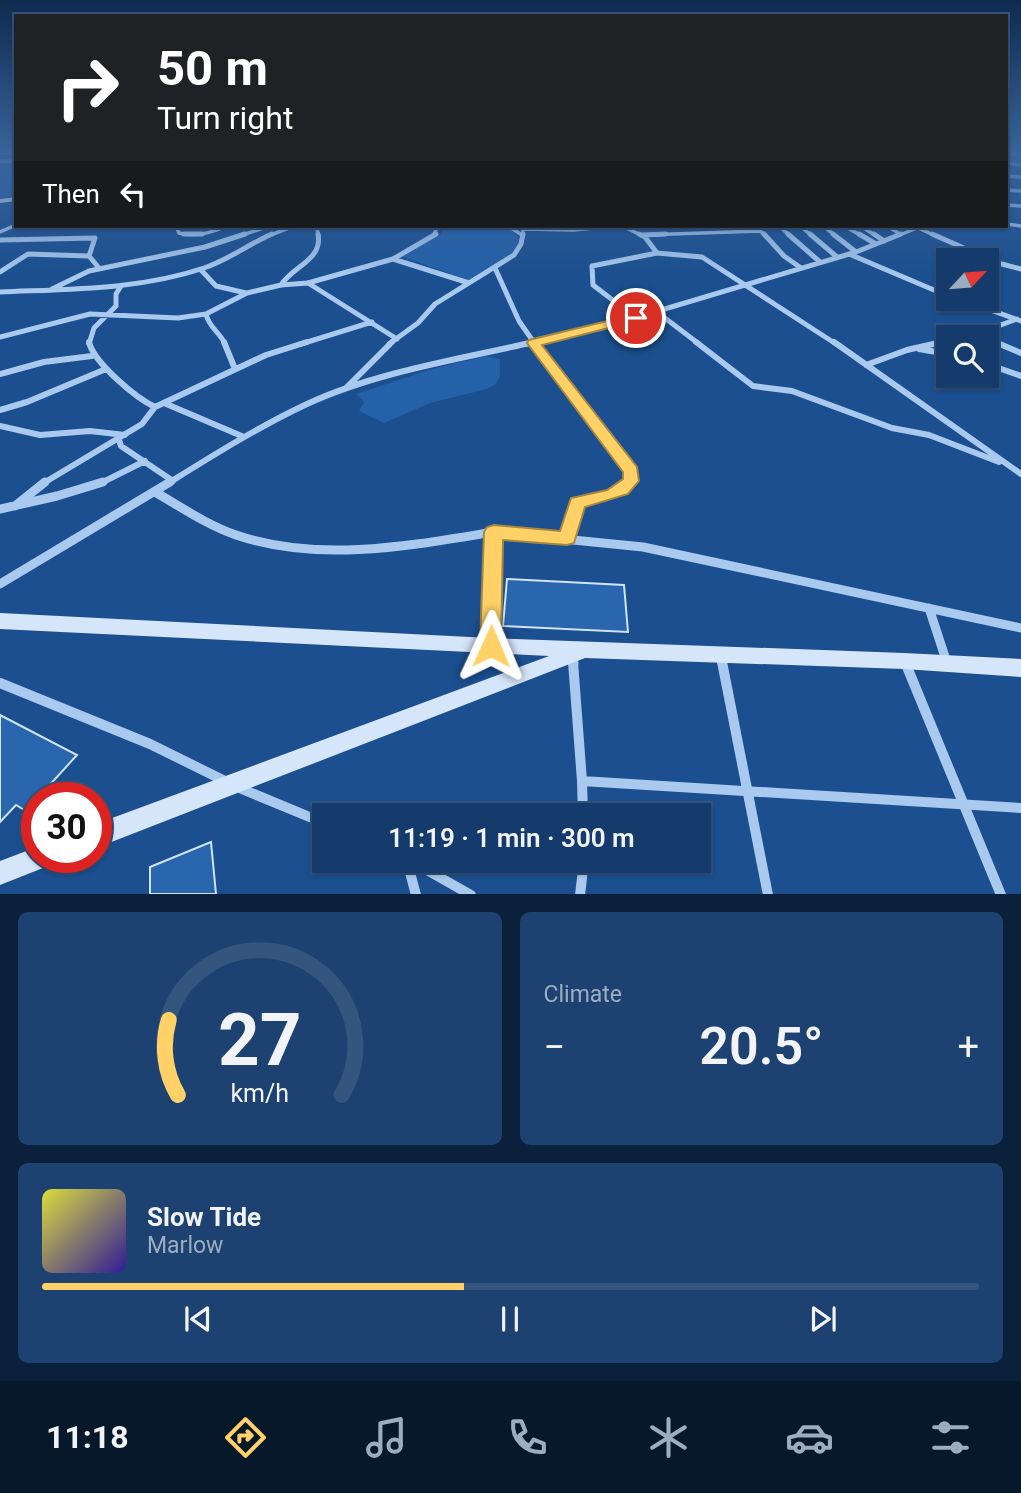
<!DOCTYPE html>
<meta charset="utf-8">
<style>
:root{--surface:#143b6b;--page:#1d4271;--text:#f1f3f6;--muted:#9dadc1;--line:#33557e;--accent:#ffd166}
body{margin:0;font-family:Roboto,sans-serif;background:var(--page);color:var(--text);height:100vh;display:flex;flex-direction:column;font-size:26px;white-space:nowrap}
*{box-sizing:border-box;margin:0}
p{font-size:23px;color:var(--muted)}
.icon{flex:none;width:38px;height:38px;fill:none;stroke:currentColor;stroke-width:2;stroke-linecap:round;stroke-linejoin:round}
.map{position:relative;height:894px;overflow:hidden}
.sheet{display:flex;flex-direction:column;gap:18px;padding:18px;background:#0b203b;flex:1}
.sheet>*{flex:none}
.hud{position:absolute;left:14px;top:14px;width:994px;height:214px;border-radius:0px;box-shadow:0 2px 5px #0004,0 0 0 2px var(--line);background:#202124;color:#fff;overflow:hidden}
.needle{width:46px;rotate:64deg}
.buttons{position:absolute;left:936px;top:248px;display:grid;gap:14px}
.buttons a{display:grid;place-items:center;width:63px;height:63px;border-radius:0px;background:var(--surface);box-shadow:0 2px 5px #0004,0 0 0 2px var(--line);font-size:35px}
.speed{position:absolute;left:21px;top:782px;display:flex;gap:14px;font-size:35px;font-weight:700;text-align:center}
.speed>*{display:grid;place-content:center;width:91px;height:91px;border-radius:50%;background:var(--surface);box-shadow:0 2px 5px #0004,0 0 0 2px var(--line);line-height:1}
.speed .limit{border:10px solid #d22;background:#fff;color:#111}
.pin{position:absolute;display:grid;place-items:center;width:60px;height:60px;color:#fff;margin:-30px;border:4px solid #fff;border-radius:50%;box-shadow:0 2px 7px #0007}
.me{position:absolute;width:77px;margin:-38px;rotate:1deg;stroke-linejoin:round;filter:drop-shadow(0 0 5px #0008)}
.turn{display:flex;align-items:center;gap:24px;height:147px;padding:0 28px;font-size:32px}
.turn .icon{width:91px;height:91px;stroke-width:2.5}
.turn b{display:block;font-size:49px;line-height:60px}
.then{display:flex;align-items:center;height:66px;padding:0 28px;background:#0003;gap:14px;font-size:26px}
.big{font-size:52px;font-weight:600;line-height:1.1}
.sheet .tile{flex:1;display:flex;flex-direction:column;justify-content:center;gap:10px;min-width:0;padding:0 24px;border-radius:10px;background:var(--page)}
.sheet .dial{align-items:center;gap:0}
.dial svg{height:182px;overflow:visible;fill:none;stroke:var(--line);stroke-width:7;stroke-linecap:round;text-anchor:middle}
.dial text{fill:var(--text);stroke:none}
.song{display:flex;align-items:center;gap:21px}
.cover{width:84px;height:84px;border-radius:10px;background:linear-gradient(135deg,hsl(60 70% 55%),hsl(250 70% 35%))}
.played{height:7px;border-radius:4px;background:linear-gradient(90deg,var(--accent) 45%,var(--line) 45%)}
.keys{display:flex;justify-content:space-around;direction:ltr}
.heat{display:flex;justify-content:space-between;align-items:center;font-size:38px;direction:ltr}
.sheet .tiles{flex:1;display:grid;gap:18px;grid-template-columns:1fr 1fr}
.tile:last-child{grid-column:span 2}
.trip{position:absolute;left:312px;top:803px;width:399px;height:70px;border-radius:0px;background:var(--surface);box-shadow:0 2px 5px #0004,0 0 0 2px var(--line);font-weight:600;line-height:70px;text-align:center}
.tab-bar{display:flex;height:112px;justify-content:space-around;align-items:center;background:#08182b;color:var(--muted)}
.tab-bar .icon{width:49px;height:49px}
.tab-bar .on{color:var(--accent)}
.tab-bar b{font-size:32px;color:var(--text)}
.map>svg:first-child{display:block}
.green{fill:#2461a8}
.building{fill:#2a66ad;stroke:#cfe3fa;stroke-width:2}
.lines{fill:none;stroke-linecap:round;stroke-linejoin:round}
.street-far4{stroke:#a9c9ee;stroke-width:3.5}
.street-far3{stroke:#a9c9ee;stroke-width:5}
.street-far2{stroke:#a9c9ee;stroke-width:6}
.street-far1{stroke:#a9c9ee;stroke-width:9}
.street{stroke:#a9c9ee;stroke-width:10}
.secondary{fill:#d6e6fa;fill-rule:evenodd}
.route{fill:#ffd166;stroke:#a68842;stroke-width:2}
</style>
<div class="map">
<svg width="1021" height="895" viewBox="0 0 1021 895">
<rect width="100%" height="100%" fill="#1b4f8f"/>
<path class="green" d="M16 162V196L0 198V163Z
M443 226H509L521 241 512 257 468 280 401 256 442 234Z
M486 356 500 359V377L496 384 487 389 430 403 384 423 359 411 364 402 356 394 432 369Z"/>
<path class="building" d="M507 579 624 585 628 632 503 626Z
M0 715 77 755 26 811 16 805 0 822Z
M211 842 216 894H150V867Z"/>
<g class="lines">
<path class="street-far4" d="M1006 153 1021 155
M0 161H16
M1006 163 1021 165
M1006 176 1021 177
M1006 190 1021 191
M1006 205 1021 206
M1006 224 1021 226
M176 226 179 233C196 237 211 233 227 226
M316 226 319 236
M508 226 522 235
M622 226 643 236
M756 226 765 236
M779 226 790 236
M800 226 812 236
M823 226 836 236
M844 226 862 236
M861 226 876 236
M887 226 900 234
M918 228 936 236
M524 229 573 230 616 226
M0 232 16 225
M642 235 760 231
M239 236 270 226
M268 236 294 226
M433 236 438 226
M522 236 524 226
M897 236 922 226"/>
<path class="street-far3" d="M184 234H202
M436 234 393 259 469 283
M639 234 645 237 657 253
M764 234 784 256 801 268
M788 234 820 262
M810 234 837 257
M833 234 856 252
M859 234 876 244
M874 234 884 241
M932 234 998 263 1021 269
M642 235 666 234
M0 240 95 238 89 256 99 268
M849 254 948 296
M495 268 519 321 535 344
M201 270 216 286 246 293
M0 272 28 254 89 256
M308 283 397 339
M281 285C293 266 323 260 318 234
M52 289 89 271 205 247 245 234
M0 292C68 289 139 290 204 268 228 260 249 244 272 234
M960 299 1021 321
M657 312 699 344
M206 314C209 328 220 332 225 344
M636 318 593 285 592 266 657 253 702 257 836 344
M0 337 90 314 178 318 206 314 247 293 281 285 308 283 393 259
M966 338 1017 319
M987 339 999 344
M89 344 94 328 116 306V294L121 286
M301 344 372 322
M389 344 418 323 435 304 514 255 521 244 523 234
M526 344 611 325 856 252 901 234
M934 344 948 341"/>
<path class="street-far2" d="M89 342C94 363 136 398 155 407
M224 342 235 369
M534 342 632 471 627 484
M696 342 753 386 792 391 892 428 929 435 999 462
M834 342 1021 474
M995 342 1021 353
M919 349 948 354
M987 364 1021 376
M866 365 907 350 942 342
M0 374 44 362 92 356
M346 388 392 342
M164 403 244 437
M0 410 27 402 106 369
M0 426 40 435 90 431 125 435
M119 440 121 446 173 481
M42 484 142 424 155 407 266 355 307 342
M99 484 145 461
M167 484C212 456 258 427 307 404 376 372 460 359 534 342"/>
<path class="street-far1" d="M155 492C181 507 207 525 236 535 319 563 409 546 493 532
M15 506 45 482
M0 509 57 496 103 482
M567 539 577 502 611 494 628 482
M0 584 170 482
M929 608 947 663
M491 646 493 532 643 547 1021 628
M573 656 574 663
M721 656 722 663"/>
<path class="street" d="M573 662 582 781 1021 808
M722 662 768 895
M905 662 1001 895
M0 683 150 744 227 782
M582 781 583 816
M237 787 324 823
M407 861 416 895
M411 861 471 895
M580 895 584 861"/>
<path class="secondary" d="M0 151H16V153L0 155Z
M16 197V201L0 203V199Z
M0 613 490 638 904 653 1021 659V677L904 669 585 658 96 848V824L549 656 0 629Z
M37 847V858H52L48 866 0 885V861Z"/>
</g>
<linearGradient id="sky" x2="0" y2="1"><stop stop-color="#0f2b4f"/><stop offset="0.55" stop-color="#39639b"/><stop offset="1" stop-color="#39639b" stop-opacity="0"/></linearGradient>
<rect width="1021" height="276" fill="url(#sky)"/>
<path class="route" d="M636 314 642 318 640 320 542 345 637 467 639 481 628 494 585 507 574 543 567 545 503 540 501 646 498 653 491 655 483 653 480 646 484 532 487 527 494 525 560 531 571 498 607 490 623 479V472L527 343 529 340Z"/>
</svg>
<div class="buttons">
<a><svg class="needle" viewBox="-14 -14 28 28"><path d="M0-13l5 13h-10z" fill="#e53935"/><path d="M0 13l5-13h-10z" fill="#9dadc1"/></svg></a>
<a><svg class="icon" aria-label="search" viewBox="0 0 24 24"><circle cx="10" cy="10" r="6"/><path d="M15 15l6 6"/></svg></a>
</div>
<div class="speed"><div class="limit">30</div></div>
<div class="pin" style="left:636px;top:318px;background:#d93025"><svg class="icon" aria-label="arrive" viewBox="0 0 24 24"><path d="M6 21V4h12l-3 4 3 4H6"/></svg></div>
<svg class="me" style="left:491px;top:646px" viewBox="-20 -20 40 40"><path d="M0-17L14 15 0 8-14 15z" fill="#ffd166" stroke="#fff" stroke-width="4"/></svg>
<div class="trip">11:19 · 1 min · 300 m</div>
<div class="hud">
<div class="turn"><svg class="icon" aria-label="right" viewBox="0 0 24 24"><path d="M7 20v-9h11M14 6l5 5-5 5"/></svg><div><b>50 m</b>Turn right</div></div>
<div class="then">Then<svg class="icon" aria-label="left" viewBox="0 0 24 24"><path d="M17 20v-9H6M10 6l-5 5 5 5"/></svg></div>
</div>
</div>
<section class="sheet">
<div class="tiles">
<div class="tile dial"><svg viewBox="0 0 100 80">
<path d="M14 69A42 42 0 1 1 86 69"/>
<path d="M14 69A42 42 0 0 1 10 36" stroke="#ffd166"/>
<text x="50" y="56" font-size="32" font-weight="700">27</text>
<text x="50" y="72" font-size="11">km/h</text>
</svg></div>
<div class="tile"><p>Climate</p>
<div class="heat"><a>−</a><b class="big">20.5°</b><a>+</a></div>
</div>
<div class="tile">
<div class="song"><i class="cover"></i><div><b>Slow Tide</b><p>Marlow</p></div></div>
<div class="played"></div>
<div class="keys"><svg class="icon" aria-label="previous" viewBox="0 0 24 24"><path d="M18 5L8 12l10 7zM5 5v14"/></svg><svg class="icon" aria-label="pause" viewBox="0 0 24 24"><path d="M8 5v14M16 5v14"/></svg><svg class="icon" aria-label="next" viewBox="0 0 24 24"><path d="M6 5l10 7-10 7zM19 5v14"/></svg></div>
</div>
</div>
</section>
<nav class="tab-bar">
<b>11:18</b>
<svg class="icon on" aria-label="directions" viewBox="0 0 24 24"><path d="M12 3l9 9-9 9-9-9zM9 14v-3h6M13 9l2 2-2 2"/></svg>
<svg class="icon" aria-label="music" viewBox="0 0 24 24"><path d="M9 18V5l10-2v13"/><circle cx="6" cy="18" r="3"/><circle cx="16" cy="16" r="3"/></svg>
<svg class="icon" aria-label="phone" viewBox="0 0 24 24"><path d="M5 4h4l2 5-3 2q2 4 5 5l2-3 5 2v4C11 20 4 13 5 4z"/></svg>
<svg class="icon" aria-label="climate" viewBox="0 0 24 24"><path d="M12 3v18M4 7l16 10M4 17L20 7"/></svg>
<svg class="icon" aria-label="car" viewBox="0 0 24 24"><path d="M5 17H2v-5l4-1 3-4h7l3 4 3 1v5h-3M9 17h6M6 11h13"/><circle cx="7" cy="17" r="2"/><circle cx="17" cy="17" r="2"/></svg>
<svg class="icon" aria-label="filters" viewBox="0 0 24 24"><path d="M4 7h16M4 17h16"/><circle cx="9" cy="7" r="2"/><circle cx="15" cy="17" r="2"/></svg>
</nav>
